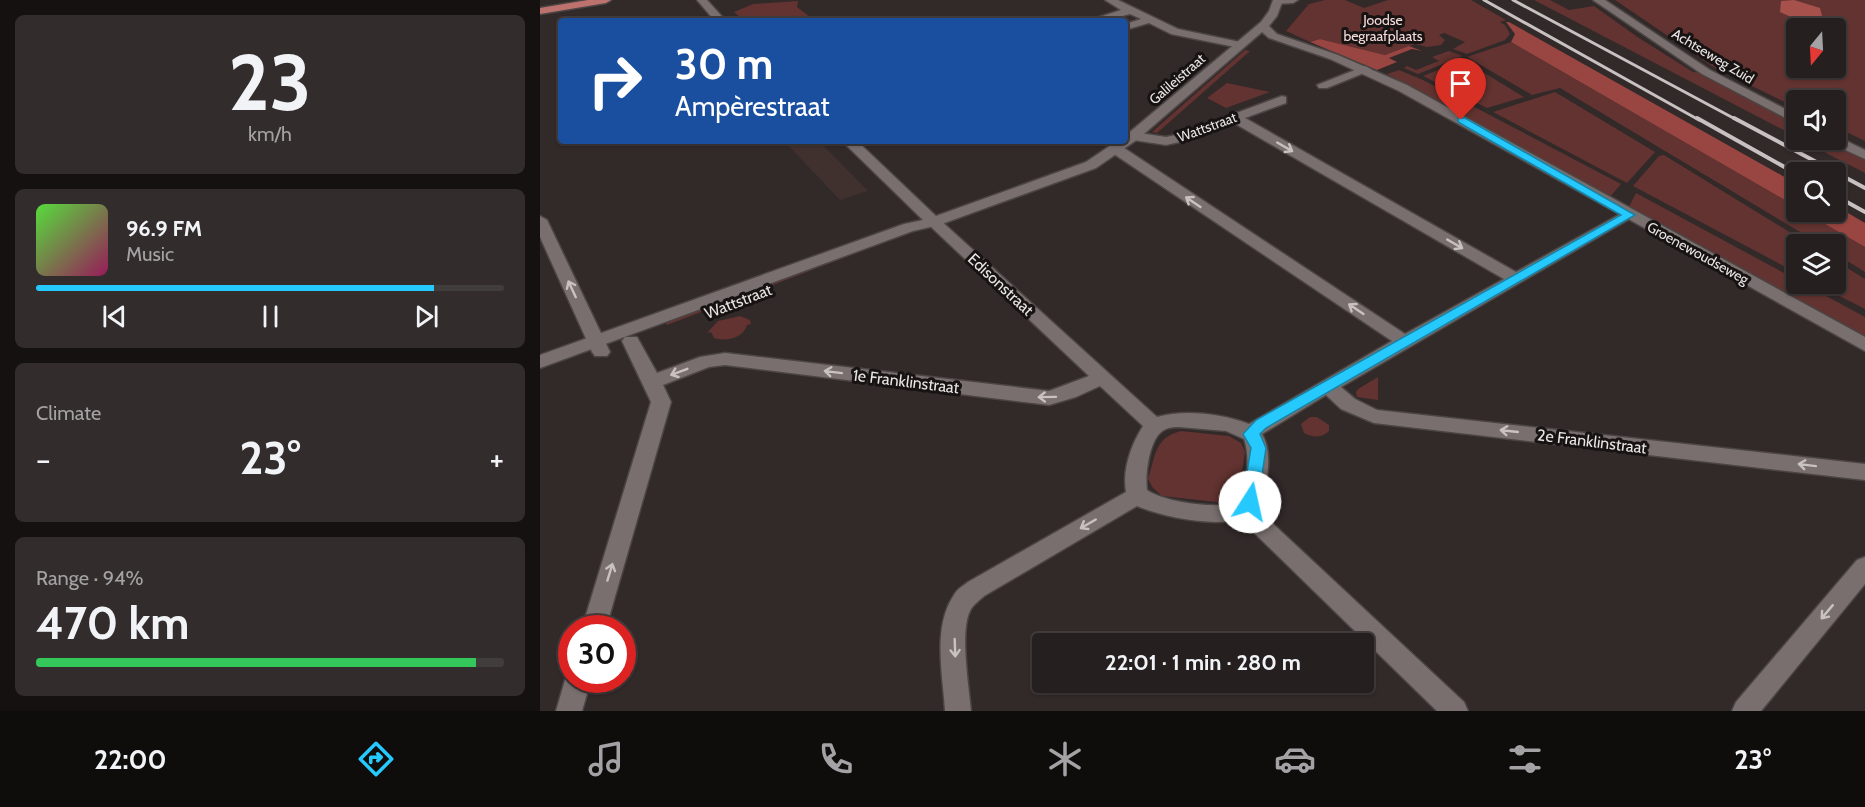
<!DOCTYPE html>
<meta charset="utf-8">
<style>
:root{--surface:#261f1f;--page:#322c2c;--text:#f1f3f6;--muted:#a4a2a4;--line:#423d3d;--accent:#26c9fe}
body{margin:0;font-family:Cabin,sans-serif;background:var(--page);color:var(--text);height:100vh;display:flex;flex-direction:column;font-size:22px;white-space:nowrap}
*{box-sizing:border-box;margin:0}
p{font-size:20px;color:var(--muted)}
.icon{flex:none;width:33px;height:33px;fill:none;stroke:currentColor;stroke-width:2;stroke-linecap:round;stroke-linejoin:round}
.map{position:relative;flex:1;overflow:hidden}
.panel{display:flex;flex-direction:column;gap:15px;padding:15px;background:#151111;width:540px}
.panel>*{flex:none}
.top-card{position:absolute;left:18px;top:18px;width:570px;height:126px;border-radius:6px;box-shadow:0 2px 4px #0004,0 0 0 2px var(--line);background:#1a4fa0;color:#fff;overflow:hidden}
.needle{width:39px;rotate:198deg}
.controls{position:absolute;left:1246px;top:18px;display:grid;gap:12px}
.controls a{display:grid;place-items:center;width:60px;height:60px;border-radius:6px;background:var(--surface);box-shadow:0 2px 4px #0004,0 0 0 2px var(--line);font-size:30px}
.speed{position:absolute;left:18px;top:615px;display:flex;gap:12px;font-size:30px;font-weight:700;text-align:center}
.speed>*{display:grid;place-content:center;width:78px;height:78px;border-radius:50%;background:var(--surface);box-shadow:0 2px 4px #0004,0 0 0 2px var(--line);line-height:1}
.speed .limit{border:9px solid #d22;background:#fff;color:#111}
.pin{position:absolute;display:grid;place-items:center;width:51px;height:51px;color:#fff;margin:-62px -26px;border-radius:50% 50% 50% 0;rotate:-45deg;box-shadow:0 0 6px #0007}
.pin .icon{rotate:45deg}
.me{position:absolute;width:66px;margin:-33px;rotate:10deg;stroke-linejoin:round;filter:drop-shadow(0 0 4px #0008)}
.turn{display:flex;align-items:center;gap:21px;height:126px;padding:0 18px;font-size:27px}
.turn .icon{width:78px;height:78px;stroke-width:2.5}
.turn b{display:block;font-size:42px;line-height:51px}
.big{font-size:45px;font-weight:700;line-height:1.1}
.panel .tile{flex:1;display:flex;flex-direction:column;justify-content:center;gap:9px;min-width:0;padding:0 21px;border-radius:9px;background:var(--page)}
.panel .dial{align-items:center;gap:0}
.dial b{font-size:78px;line-height:1}
.song{display:flex;align-items:center;gap:18px}
.cover{width:72px;height:72px;border-radius:9px;background:linear-gradient(135deg,hsl(110 70% 55%),hsl(330 70% 35%))}
.played{height:6px;border-radius:3px;background:linear-gradient(90deg,var(--accent) 85%,var(--line) 85%)}
.keys{display:flex;justify-content:space-around;direction:ltr}
.heat{display:flex;justify-content:space-between;align-items:center;font-size:33px;direction:ltr}
.charge{height:9px;border-radius:4px;background:linear-gradient(90deg,#34c759 94%,var(--line) 0)}
.trip{position:absolute;left:492px;top:633px;width:342px;height:60px;border-radius:6px;background:var(--surface);box-shadow:0 2px 4px #0004,0 0 0 2px var(--line);font-weight:700;line-height:60px;text-align:center}
.tab-bar{display:flex;height:96px;justify-content:space-around;align-items:center;background:#0f0c0c;color:var(--muted)}
.tab-bar .icon{width:42px;height:42px}
.tab-bar .on{color:var(--accent)}
.tab-bar b{font-size:27px;color:var(--text)}
main{display:flex;flex:1;min-height:0}
.map>svg:first-child{display:block}
.built{fill:#40312f}
.green{fill:#623330;fill-rule:evenodd}
.forest{fill:#994541}
.water{fill:#a6514c}
.lines{fill:none;stroke-linecap:round;stroke-linejoin:round}
.minor-casing{stroke:#4b4544;stroke-width:3}
.tertiary-casing{stroke:#4b4544;stroke-width:3}
.primary-casing{stroke:#4b4544;stroke-width:3}
.minor{fill:#796f6e;fill-rule:evenodd}
.tertiary{fill:#796f6e;fill-rule:evenodd}
.primary{fill:#bd726d;fill-rule:evenodd}
.rail-far1{stroke:#c7c2c1;stroke-width:3}
.rail{stroke:#c7c2c1;stroke-width:4}
.oneway{stroke:#c8c2c1}
.route{fill:#26c9fe;stroke:#1983a5;stroke-width:1.5}
.labels{text-anchor:middle;stroke-width:6;stroke-linejoin:round;paint-order:stroke}
.far-park-label{font-size:14px;fill:#f6dcda;stroke:#171313}
.far-street-label{font-size:14px;fill:#eae5e4;stroke:#171313}
.street-label{font-size:16px;fill:#eae5e4;stroke:#171313}
</style>
<main>
<section class="panel">
<div class="tile dial"><b>23</b><p>km/h</p></div>
<div class="tile">
<div class="song"><i class="cover"></i><div><b>96.9 FM</b><p>Music</p></div></div>
<div class="played"></div>
<div class="keys"><svg class="icon" aria-label="previous" viewBox="0 0 24 24"><path d="M18 5L8 12l10 7zM5 5v14"/></svg><svg class="icon" aria-label="pause" viewBox="0 0 24 24"><path d="M8 5v14M16 5v14"/></svg><svg class="icon" aria-label="next" viewBox="0 0 24 24"><path d="M6 5l10 7-10 7zM19 5v14"/></svg></div>
</div>
<div class="tile"><p>Climate</p>
<div class="heat"><a>−</a><b class="big">23°</b><a>+</a></div>
</div>
<div class="tile"><p>Range · 94%</p><b class="big">470 km</b><div class="charge"></div></div>
</section>
<div class="map">
<svg width="1325" height="711" viewBox="0 0 1325 711">
<rect width="100%" height="100%" fill="#322929"/>
<path class="built" d="M244 141H279L328 191 300 200Z"/>
<path class="green" d="M785 0H805L824 8 848 0H931L966 20 960 22 965 25 970 34 965 40 927 54 913 49 925 42 904 33 899 35 905 40 901 45 887 47 875 44 845 55 780 39 770 42 746 31 769 4Z
M994 0H1010L1029 10 1054 6 1099 38 1153 72 1163 73 1257 124V137Z
M1075 0H1325V141L1296 127V100H1257V108L1175 68ZM1257 28H1296V68H1257Z
M258 1 257 7 274 20 204 21 194 12 213 4Z
M971 42 1257 207V212H1264L1325 247V272L1296 254V244H1280L1020 88 992 95 927 57Z
M705 50 710 51 617 133 612 132Z
M909 51 923 56 878 74 864 68 867 66 876 70 899 61 892 57Z
M923 60 984 97 947 108 883 76Z
M859 70 883 80 1081 184 1070 197 847 74Z
M687 83 730 92 686 108 667 98Z
M1015 92 1115 152 1087 183 953 112Z
M1261 140H1287L1325 159V173Z
M1124 155 1269 244H1257V273L1093 186 1119 156Z
M1096 193 1257 280V284H1264L1325 317V336L1089 207Z
M373 229 375 231 127 325 124 320Z
M1296 261 1325 279V309L1276 284H1296Z
M200 316 210 320 211 324 207 325C203 338 187 342 174 338L171 332 167 333 178 321Z
M838 377V400L817 397 816 392 818 389Z
M770 417H777L789 425V431C782 438 773 438 764 433L761 424Z
M641 431 689 436 701 443 705 452 699 491 690 499 677 502 622 496 613 488 608 479C616 455 614 438 641 431Z"/>
<path class="forest" d="M966 22H969L1257 184V207L971 42 975 34Z
M780 39 845 55 869 46 882 51 872 49 849 58 857 62 837 70 770 42Z
M1296 206 1325 223V247L1264 212H1296Z"/>
<path class="water" d="M1254 0 1280 8 1282 16 1251 17 1240 12 1241 1Z"/>
<g class="lines">
<g class="minor-casing">
<path id="minor" d="M565 0H578L638 29 700 42 705 45 700 48 631 34 609 23 585 30V24L601 19 590 14 563 21H547L581 10Z
M735 0H758L753 3 735 4Z
M825 66 831 69 829 71 787 88H779L777 85Z
M742 96 746 97V103L705 118 976 272 1084 212H1094L1096 215 801 387 815 399 837 410 1325 464V480L834 423 801 409 786 395 722 434C734 455 727 488 716 508L924 702 928 711H897L700 519C673 527 623 517 597 506L444 596C440 600 434 604 431 609 419 629 429 687 431 711H405C403 675 392 627 414 595 417 589 423 586 428 582L586 492C582 470 591 445 603 426L560 386 536 397 509 405 185 365 169 367 123 385 131 402 66 628H42L111 402 82 341 85 337H97L117 373 160 357 185 353 509 391 549 376 389 225 387 222 389 219H399L617 417C646 409 682 414 709 424L852 341 571 152 569 149 571 146H581L865 334 964 279 694 123 649 140 626 145 593 140 587 136 593 132 626 137 640 134ZM639 427 686 431 704 439C710 456 709 489 695 503 675 509 624 502 607 490 605 475 609 438 624 430 629 427 634 427 639 427Z
M0 216 7 220 70 352 67 356H55L52 352 0 237Z
M1325 557V584L1221 711H1192L1196 702 1317 560Z
M32 671V680H51L42 711H16L25 680Z"/>
</g>
<g class="tertiary-casing">
<path id="tertiary" d="M157 0H167L186 21H175Z
M733 0H743L737 16 729 26 737 34 798 55 867 85 1325 337V351L859 91 790 59 729 38 722 32 598 139 556 168 399 225 373 231 0 368V355L364 224 383 220 302 141H317L396 216 546 162 577 141H585V136L721 22 729 11Z
M1053 0H1065L1170 70 1257 115V124L1162 74Z
M1296 136 1325 150V159L1290 143 1289 140H1296Z"/>
</g>
<g class="primary-casing">
<path id="primary" d="M48 0H71L66 3 0 14V8Z"/>
</g>
<use href="#minor" class="minor"/>
<use href="#tertiary" class="tertiary"/>
<use href="#primary" class="primary"/>
<path class="rail-far1" d="M944 0 1159 120
M973 0 1197 120"/>
<path class="rail" d="M1157 118 1257 174
M1194 118 1325 188
M1296 196 1325 212"/>
</g>
<defs><path id="oneway-shaft" d="M-6 0H5M1.5-3L5.5 0L1.5 3" fill="none" stroke-width="1.6" stroke-linecap="round" stroke-linejoin="round" transform="scale(1.5)"/></defs>
<g class="oneway">
<use href="#oneway-shaft" transform="translate(745 147) rotate(30)"/>
<use href="#oneway-shaft" transform="translate(653 202) rotate(-146)"/>
<use href="#oneway-shaft" transform="translate(915 244) rotate(30)"/>
<use href="#oneway-shaft" transform="translate(32 289) rotate(-115)"/>
<use href="#oneway-shaft" transform="translate(816 309) rotate(-146)"/>
<use href="#oneway-shaft" transform="translate(139 372) rotate(159)"/>
<use href="#oneway-shaft" transform="translate(293 372) rotate(-173)"/>
<use href="#oneway-shaft" transform="translate(507 397) rotate(179)"/>
<use href="#oneway-shaft" transform="translate(969 431) rotate(-174)"/>
<use href="#oneway-shaft" transform="translate(1267 465) rotate(-173)"/>
<use href="#oneway-shaft" transform="translate(548 524) rotate(150)"/>
<use href="#oneway-shaft" transform="translate(70 572) rotate(-73)"/>
<use href="#oneway-shaft" transform="translate(1287 612) rotate(130)"/>
<use href="#oneway-shaft" transform="translate(415 648) rotate(88)"/>
</g>
<path class="route" d="M918 118H925L1095 215 726 428 720 434 726 448 718 502 715 507 710 508 704 507 702 502 711 448 703 434 716 420 1081 215 918 122Z"/>
<g class="labels">
<g class="far-park-label">
<text x="843" y="25">Joodse<tspan x="843" dy="16">begraafplaats</tspan></text>
</g>
<g class="far-street-label">
<text transform="translate(1173 56) rotate(31)" y="5">Achtseweg Zuid</text>
<text transform="translate(637 79) rotate(-41)" y="5">Galileistraat</text>
<text transform="translate(667 127) rotate(-20)" y="5">Wattstraat</text>
<text transform="translate(1158 253) rotate(29)" y="5">Groenewoudseweg</text>
</g>
<g class="street-label">
<text transform="translate(461 284) rotate(43)" y="6">Edisonstraat</text>
<text transform="translate(198 301) rotate(-21)" y="6">Wattstraat</text>
<text transform="translate(366 381) rotate(7)" y="6">1e Franklinstraat</text>
<text transform="translate(1052 441) rotate(7)" y="6">2e Franklinstraat</text>
</g>
</g>
</svg>
<div class="controls">
<a><svg class="needle" viewBox="-14 -14 28 28"><path d="M0-13l5 13h-10z" fill="#e53935"/><path d="M0 13l5-13h-10z" fill="#a4a2a4"/></svg></a>
<a><svg class="icon" aria-label="sound" viewBox="0 0 24 24"><path d="M4 9h4l5-4v14l-5-4H4zM17 9q2 3 0 6"/></svg></a>
<a><svg class="icon" aria-label="search" viewBox="0 0 24 24"><circle cx="10" cy="10" r="6"/><path d="M15 15l6 6"/></svg></a>
<a><svg class="icon" aria-label="layers" viewBox="0 0 24 24"><path d="M12 4l9 5-9 5-9-5zM3 14l9 5 9-5"/></svg></a>
</div>
<div class="speed"><div class="limit">30</div></div>
<div class="pin" style="left:921px;top:120px;background:#d93025"><svg class="icon" aria-label="arrive" viewBox="0 0 24 24"><path d="M6 21V4h12l-3 4 3 4H6"/></svg></div>
<svg class="me" style="left:710px;top:502px" viewBox="-20 -20 40 40"><circle r="19" fill="#fff"/><path d="M0-13L10 11 0 6-10 11z" fill="#26c9fe"/></svg>
<div class="trip">22:01 · 1 min · 280 m</div>
<div class="top-card">
<div class="turn"><svg class="icon" aria-label="right" viewBox="0 0 24 24"><path d="M7 20v-9h11M14 6l5 5-5 5"/></svg><div><b>30 m</b>Ampèrestraat</div></div>
</div>
</div>
</main>
<nav class="tab-bar">
<b>22:00</b>
<svg class="icon on" aria-label="directions" viewBox="0 0 24 24"><path d="M12 3l9 9-9 9-9-9zM9 14v-3h6M13 9l2 2-2 2"/></svg>
<svg class="icon" aria-label="music" viewBox="0 0 24 24"><path d="M9 18V5l10-2v13"/><circle cx="6" cy="18" r="3"/><circle cx="16" cy="16" r="3"/></svg>
<svg class="icon" aria-label="phone" viewBox="0 0 24 24"><path d="M5 4h4l2 5-3 2q2 4 5 5l2-3 5 2v4C11 20 4 13 5 4z"/></svg>
<svg class="icon" aria-label="climate" viewBox="0 0 24 24"><path d="M12 3v18M4 7l16 10M4 17L20 7"/></svg>
<svg class="icon" aria-label="car" viewBox="0 0 24 24"><path d="M5 17H2v-5l4-1 3-4h7l3 4 3 1v5h-3M9 17h6M6 11h13"/><circle cx="7" cy="17" r="2"/><circle cx="17" cy="17" r="2"/></svg>
<svg class="icon" aria-label="filters" viewBox="0 0 24 24"><path d="M4 7h16M4 17h16"/><circle cx="9" cy="7" r="2"/><circle cx="15" cy="17" r="2"/></svg>
<b>23°</b>
</nav>
